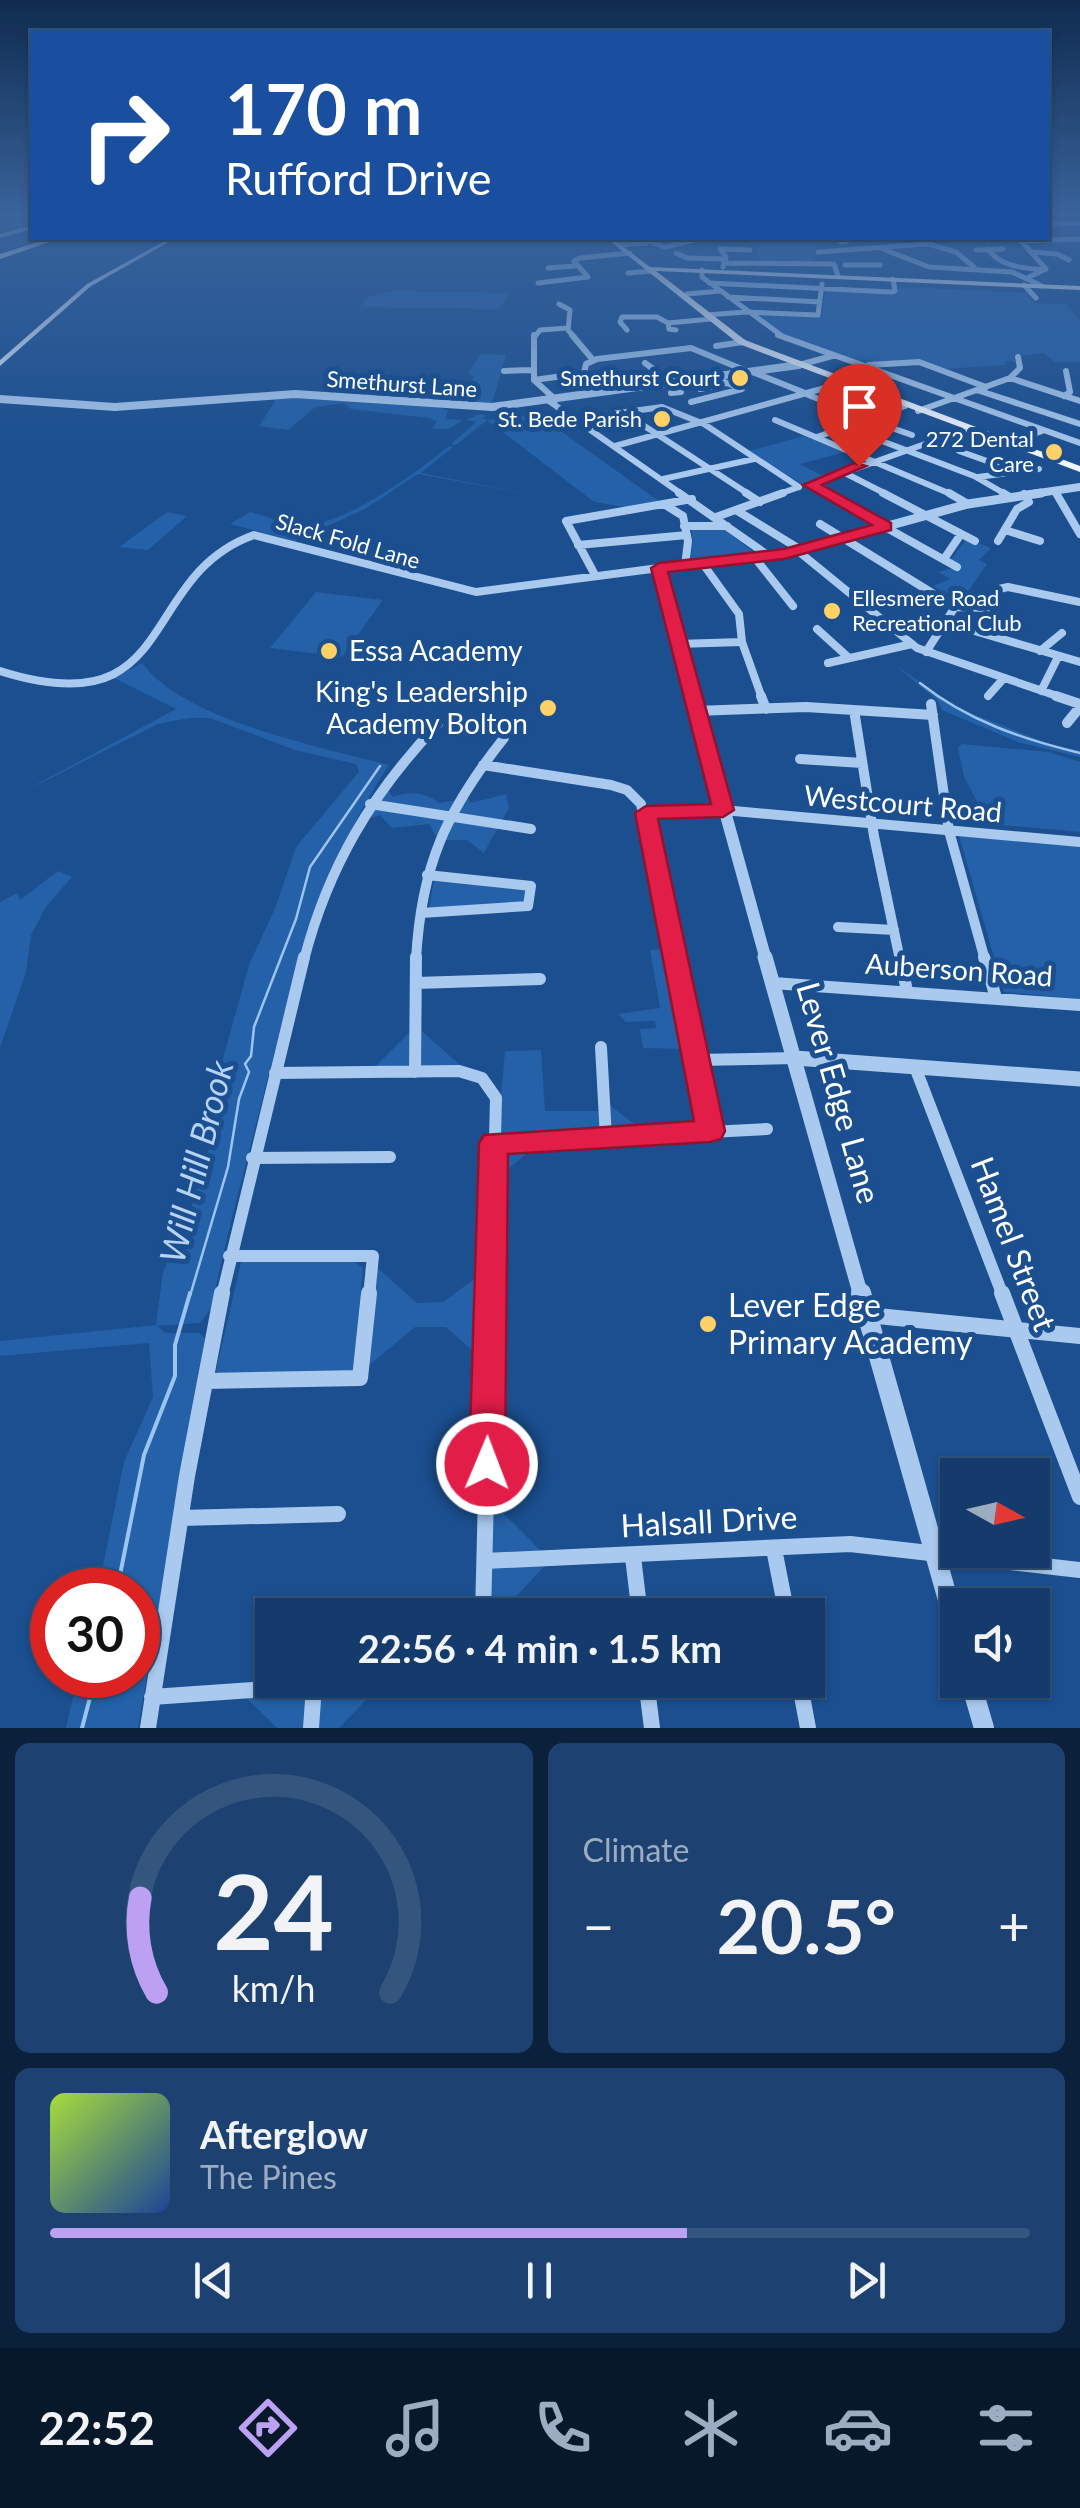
<!DOCTYPE html>
<meta charset="utf-8">
<style>
:root{--surface:#143b6b;--page:#1d4271;--text:#f1f3f6;--muted:#9dadc1;--line:#33557e;--accent:#bca0f2}
body{margin:0;font-family:Lato,sans-serif;background:var(--page);color:var(--text);height:100vh;display:flex;flex-direction:column;font-size:38px;white-space:nowrap}
*{box-sizing:border-box;margin:0}
p{font-size:32px;color:var(--muted)}
.icon{flex:none;width:55px;height:55px;fill:none;stroke:currentColor;stroke-width:2;stroke-linecap:round;stroke-linejoin:round}
.map{position:relative;height:1728px;overflow:hidden}
.details{display:flex;flex-direction:column;gap:15px;padding:15px;background:#0b203b;flex:1}
.details>*{flex:none}
.hud{position:absolute;left:30px;top:30px;width:1020px;height:210px;border-radius:0px;box-shadow:0 2px 8px #0004,0 0 0 2px var(--line);background:#1a4fa0;color:#fff;overflow:hidden}
.needle{width:65px;rotate:98deg}
.buttons{position:absolute;left:940px;top:1458px;display:grid;gap:20px}
.buttons a{display:grid;place-items:center;width:110px;height:110px;border-radius:0px;background:var(--surface);box-shadow:0 2px 8px #0004,0 0 0 2px var(--line);font-size:50px}
.speed{position:absolute;left:30px;top:1568px;display:flex;gap:20px;font-size:50px;font-weight:700;text-align:center}
.speed>*{display:grid;place-content:center;width:130px;height:130px;border-radius:50%;background:var(--surface);box-shadow:0 2px 8px #0004,0 0 0 2px var(--line);line-height:1}
.speed .limit{border:15px solid #d22;background:#fff;color:#111}
.pin{position:absolute;display:grid;place-items:center;width:85px;height:85px;color:#fff;margin:-102px -42px;border-radius:50% 50% 50% 0;rotate:-45deg;box-shadow:0 0 10px #0007}
.pin .icon{rotate:45deg}
.me{position:absolute;width:110px;margin:-55px;rotate:1deg;stroke-linejoin:round;filter:drop-shadow(0 0 8px #0008)}
.turn{display:flex;align-items:center;gap:35px;height:210px;padding:0 30px;font-size:45px}
.turn .icon{width:130px;height:130px;stroke-width:2.5}
.turn b{display:block;font-size:70px;line-height:85px}
.big{font-size:75px;font-weight:700;line-height:1.1}
.details .tile{flex:1;display:flex;flex-direction:column;justify-content:center;gap:15px;min-width:0;padding:0 35px;border-radius:15px;background:var(--page)}
.details .dial{align-items:center;gap:0}
.dial svg{height:260px;overflow:visible;fill:none;stroke:var(--line);stroke-width:7;stroke-linecap:round;text-anchor:middle}
.dial text{fill:var(--text);stroke:none}
.song{display:flex;align-items:center;gap:30px}
.cover{width:120px;height:120px;border-radius:15px;background:linear-gradient(135deg,hsl(80 70% 55%),hsl(220 70% 35%))}
.played{height:10px;border-radius:5px;background:linear-gradient(90deg,var(--accent) 65%,var(--line) 65%)}
.keys{display:flex;justify-content:space-around;direction:ltr}
.heat{display:flex;justify-content:space-between;align-items:center;font-size:55px;direction:ltr}
.details .tiles{flex:1;display:grid;gap:15px;grid-template-columns:1fr 1fr}
.tile:last-child{grid-column:span 2}
.trip{position:absolute;left:255px;top:1598px;width:570px;height:100px;border-radius:0px;background:var(--surface);box-shadow:0 2px 8px #0004,0 0 0 2px var(--line);font-weight:700;line-height:100px;text-align:center}
.dock{display:flex;height:160px;justify-content:space-around;align-items:center;background:#08182b;color:var(--muted)}
.dock .icon{width:70px;height:70px}
.dock .on{color:var(--accent)}
.dock b{font-size:45px;color:var(--text)}
.map>svg:first-child{display:block}
.green{fill:#2461a8}
.lines{fill:none;stroke-linecap:round;stroke-linejoin:round}
.stream-far1{stroke:#9cc4f0;stroke-width:2.5}
.stream{stroke:#9cc4f0;stroke-width:4}
.minor-far5{stroke:#a9c9ee;stroke-width:5}
.minor-far4{stroke:#a9c9ee;stroke-width:6}
.minor-far3{stroke:#a9c9ee;stroke-width:8}
.minor-far2{stroke:#a9c9ee;stroke-width:10}
.minor-far1{stroke:#a9c9ee;stroke-width:12}
.minor{stroke:#a9c9ee;stroke-width:16}
.tertiary-far4{stroke:#a9c9ee;stroke-width:8}
.tertiary-far3{stroke:#a9c9ee;stroke-width:9}
.tertiary-far2{stroke:#a9c9ee;stroke-width:12}
.tertiary-far1{stroke:#a9c9ee;stroke-width:15}
.tertiary{stroke:#a9c9ee;stroke-width:20}
.secondary{fill:#d6e6fa;fill-rule:evenodd}
.primary{fill:#f0f6ff;fill-rule:evenodd}
.motorway{fill:#fff;fill-rule:evenodd}
.route{fill:#e11d48;stroke:#92132f;stroke-width:2.5}
.poi-dot{fill:#ffd166;stroke:#1b4f8f;stroke-width:4}
.labels{text-anchor:middle;stroke-width:10;stroke-linejoin:round;paint-order:stroke}
.far-poi-label{font-size:22px;fill:#fff;stroke:#1b4f8f;text-anchor:end}
.far-street-label{font-size:22px;fill:#fff;stroke:#1b4f8f}
.poi-label{font-size:28px;fill:#fff;stroke:#1b4f8f;text-anchor:start}
.street-label{font-size:28px;fill:#fff;stroke:#1b4f8f}
.near-street-label{font-size:32px;fill:#fff;stroke:#1b4f8f}
.near-poi-label{font-size:32px;fill:#fff;stroke:#1b4f8f;text-anchor:start}
.near-water-label{font-size:35px;font-style:italic;fill:#b5d3f5;stroke:#1b4f8f}
</style>
<div class="map">
<svg width="1080" height="1728" viewBox="0 0 1080 1728">
<rect width="100%" height="100%" fill="#1b4f8f"/>
<path class="green" d="M755 238H823V239L816 249 814 262 754 259 759 247 746 240Z
M899 287 1026 293 1035 303 1066 304 1080 321V362H1055L1044 353 1014 357 1015 362 1005 361V365L944 369 921 361 863 364 781 334 753 313 821 316 826 289 895 293Z
M395 291 510 293 499 309 360 307 369 296Z
M481 354 506 355 491 406 460 403 474 377 468 373Z
M279 395 439 407 448 411 445 419 463 420 449 429H432L437 421 429 418 351 409 344 403 315 407 288 430 259 426Z
M480 414 487 415 483 418 487 420 537 414 663 504 637 509 594 502 487 420 456 445 451 444 476 422 466 420Z
M804 436 845 452 800 464 823 476 802 484 749 451Z
M449 446 453 447 421 473 549 498 418 474 365 509 295 541 230 524 250 512C266 515 288 527 303 526 350 522 414 474 449 446Z
M167 512 187 516 148 550 119 547Z
M695 528 725 530 756 554 696 561 691 559 692 530Z
M966 539 991 548 979 560 987 564 960 603 933 586 950 579 938 572 960 566 951 560Z
M316 592 383 600 342 657 270 648Z
M142 663C185 721 319 746 389 765 319 872 295 971 264 1093 246 1165 226 1236 211 1309L200 1323 157 1326 166 1333H199L205 1338 138 1728H66L78 1675H138V1590H98L124 1462 153 1397 149 1343 0 1356V1341L156 1325 163 1272 192 1205 212 1138 214 1091 249 965 276 906 296 847 359 772 356 764 295 750 210 718H189L158 724 19 794 176 709 114 678Z
M894 664 958 708 1047 743 1080 751V757L1018 742 942 710 938 701Z
M962 744 1049 752 1080 762V832L989 824 964 777 958 747Z
M384 784 393 797C409 791 425 792 439 803L458 800 463 792 471 803 506 794 509 808 484 853 467 840H438L429 824 392 828 380 815 358 823Z
M959 836 1080 846V999L1004 992Z
M58 871 72 877 46 907 31 935 26 972 0 1048V902L17 893 20 900Z
M434 880 522 887 526 891 525 902 429 908Z
M672 949 685 1008 675 1009 683 1049 643 1048 640 1029 656 1028 655 1021 626 1022 618 1014 660 1008 650 950Z
M416 1026 468 1072H370Z
M541 1050 545 1111H604V1101L649 1135 541 1141 493 1182 505 1051Z
M241 1262H355L363 1268 353 1370 219 1374 216 1371Z
M372 1263 417 1303 443 1302 491 1267 488 1365 446 1327H415L361 1372Z
M487 1497 550 1560 499 1615H483Z
M384 1681 339 1728H277L240 1692Z"/>
<g class="lines">
<path class="stream-far1" d="M920 683C968 721 1022 739 1080 753
M190 1296 228 1167 239 1099 249 1072 245 1064 251 1056 254 1027 296 919 310 867 380 766"/>
<path class="stream" d="M117 1590 144 1455 175 1376V1345L190 1293
M82 1728 96 1675"/>
<path class="minor-far5" d="M1048 224 1080 223
M639 238 665 247 703 238
M741 238 746 239
M908 238 956 252 974 267
M841 242H846
M620 245 646 243
M883 249 929 267 1012 272 1042 286
M988 249C1000 267 1024 268 1044 270
M976 250 1003 249
M818 252 926 244
M1033 252 1057 254 1069 260
M676 253 687 258 725 259
M725 263 834 264 838 276
M845 265H880
M723 267 726 257 720 249 750 250
M548 268 575 266
M702 270V277L785 338
M628 273 652 271
M1029 277 1046 269 1021 241 1080 239
M538 283 588 277 574 261 580 258 630 253
M709 283 891 292 895 291 893 279
M1024 285 1036 298
M687 294 720 291
M728 297 820 302
M559 304 570 310 568 330 575 338
M706 315 746 312 818 315 822 284
M668 323 711 319
M627 330 620 322 622 317H657L668 323 669 329 676 330
M534 338 540 330 568 328"/>
<path class="minor-far4" d="M534 335V380L556 400
M572 335 593 360
M778 335 1080 443
M716 346 743 342
M645 363 672 383
M799 365 832 356
M869 365 919 362 986 387
M504 371 532 370
M750 371 805 393
M1010 378 1080 401
M534 380 584 373 586 364 597 359 691 348 749 372
M700 389 726 383
M977 390 1080 424
M671 393 681 392
M806 394 868 419
M1064 396 1070 392 1066 371
M549 401 683 495
M691 402 742 389 712 377
M918 411 1010 378 1020 368 1018 357
M623 412 750 495
M575 419 662 407 704 424 799 487
M775 420 953 495
M869 420 912 435
M845 427 974 476 1007 495
M817 437 905 406
M1008 443 1042 431
M615 446 843 383
M959 451 1015 471
M843 472 888 495
M978 477 1039 469
M663 479 754 459
M810 485 829 495
M810 485 967 429
M1054 490 1057 495
M776 495 799 487"/>
<path class="minor-far3" d="M679 493 769 556
M746 493 760 502
M824 493 957 567
M883 493 975 541
M949 493 968 504
M1003 493 1008 496
M1056 493 1080 534
M667 506 683 516 688 541 685 566
M736 510 801 550
M716 517 783 493
M820 524 955 607
M684 526H727
M1005 530 1040 541
M998 541 1017 509 1029 502 1024 494
M578 545 687 535
M798 551 917 648 1063 698
M755 558 793 606
M944 559 961 534
M703 564 739 614 742 642 762 698
M595 575 566 521 692 499
M955 607 987 608 999 589 1008 587 1080 602
M944 622 1080 662
M817 629 849 658
M677 644 742 642
M1040 651 1062 633
M926 652 955 607
M828 663 912 644
M0 671C181 728 136 577 254 535L476 592 659 568
M1041 691 1058 657
M988 696 1004 678"/>
<path class="minor-far2" d="M761 696 766 709
M1056 696 1080 704
M931 704 949 831 985 960
M854 710 874 836 900 960
M695 711 806 707 933 715
M1067 723 1080 707
M800 759 862 763
M483 765 611 785 627 790 641 804 674 960
M370 804 531 829
M646 813 723 810 1080 842
M421 913 528 906 531 886 427 875
M838 927 894 930
M304 960C328 867 372 793 438 724
M416 960C421 866 446 811 504 738"/>
<path class="minor-far1" d="M673 957 710 1131
M900 957 907 991
M984 957 996 998
M416 983 540 979
M773 983 1080 1005
M601 1047 606 1138
M696 1060 795 1058
M915 1067 1003 1296
M415 1072 416 957
M275 1073 459 1071 482 1078 496 1098 491 1296
M494 1143 767 1129
M252 1158 390 1157
M229 1256H373L369 1296
M222 1296 304 957"/>
<path class="minor" d="M1002 1293 1080 1497
M867 1315 1080 1336
M205 1381 360 1378 369 1293
M181 1518 338 1514
M774 1549 787 1615
M633 1557 640 1615
M485 1561 850 1544 1080 1570
M483 1615 491 1293
M646 1680 652 1728
M799 1680 808 1728
M152 1697 396 1680
M148 1728 187 1476 222 1293
M311 1728 314 1687"/>
<path class="tertiary-far4" d="M0 399 115 407 295 394 492 407 799 365
M1025 495 1080 487"/>
<path class="tertiary-far3" d="M693 698 659 568 782 555 968 504 1041 493"/>
<path class="tertiary-far2" d="M693 696 766 960"/>
<path class="tertiary-far1" d="M765 957 861 1296
M795 1058 1080 1079"/>
<path class="tertiary" d="M861 1293 958 1635
M970 1680 984 1728"/>
<path class="secondary" d="M170 238H176L91 286 0 366V360L87 284Z"/>
<path class="primary" d="M32 225V229L0 238V234Z
M606 238H612L650 267 1080 286V290L656 271 745 340 1080 466V472L739 344Z"/>
<path class="motorway" d="M51 238H61L0 259V254Z"/>
</g>
<linearGradient id="sky" x2="0" y2="1"><stop stop-color="#0f2b4f"/><stop offset="0.47" stop-color="#39639b"/><stop offset="1" stop-color="#39639b" stop-opacity="0"/></linearGradient>
<rect width="1080" height="456" fill="url(#sky)"/>
<path class="route" d="M854 463 866 466 822 485 891 523V530L784 559 668 572 734 810 723 817 658 819 725 1131 721 1139 710 1142 508 1154 505 1464 500 1476 487 1481 474 1476 469 1464 479 1143 484 1135 694 1121 635 813 646 806 711 804 651 568 659 563 784 549 872 525 803 485Z"/>
<g class="poi-dot">
<circle cx="740" cy="378" r="10"/>
<circle cx="662" cy="419" r="10"/>
<circle cx="1054" cy="452" r="10"/>
<circle cx="832" cy="611" r="10"/>
<circle cx="329" cy="651" r="10"/>
<circle cx="548" cy="708" r="10"/>
<circle cx="708" cy="1324" r="10"/>
</g>
<g class="labels">
<g class="far-poi-label">
<text x="720" y="386">Smethurst Court</text>
<text x="642" y="427">St. Bede Parish</text>
<text x="1034" y="447">272 Dental<tspan x="1034" dy="25">Care</tspan></text>
<text x="852" y="606" text-anchor="start">Ellesmere Road<tspan x="852" dy="25">Recreational Club</tspan></text>
</g>
<g class="far-street-label">
<text transform="translate(402 384) rotate(4)" y="8">Smethurst Lane</text>
<text transform="translate(348 541) rotate(16)" y="8">Slack Fold Lane</text>
</g>
<g class="poi-label">
<text x="349" y="661">Essa Academy</text>
<text x="528" y="702" text-anchor="end">King's Leadership<tspan x="528" dy="32">Academy Bolton</tspan></text>
</g>
<g class="street-label">
<text transform="translate(903 804) rotate(5)" y="10">Westcourt Road</text>
<text transform="translate(959 970) rotate(4)" y="10">Auberson Road</text>
</g>
<g class="near-street-label">
<text transform="translate(838 1093) rotate(74)" y="11">Lever Edge Lane</text>
<text transform="translate(1013 1244) rotate(69)" y="11">Hamel Street</text>
<text transform="translate(709 1522) rotate(-3)" y="11">Halsall Drive</text>
</g>
<g class="near-poi-label">
<text x="728" y="1317">Lever Edge<tspan x="728" dy="37">Primary Academy</tspan></text>
</g>
<g class="near-water-label">
<text transform="translate(197 1162) rotate(-76)" y="12">Will Hill Brook</text>
</g>
</g>
</svg>
<div class="buttons">
<a><svg class="needle" viewBox="-14 -14 28 28"><path d="M0-13l5 13h-10z" fill="#e53935"/><path d="M0 13l5-13h-10z" fill="#9dadc1"/></svg></a>
<a><svg class="icon" aria-label="sound" viewBox="0 0 24 24"><path d="M4 9h4l5-4v14l-5-4H4zM17 9q2 3 0 6"/></svg></a>
</div>
<div class="speed"><div class="limit">30</div></div>
<div class="pin" style="left:859px;top:466px;background:#d93025"><svg class="icon" aria-label="arrive" viewBox="0 0 24 24"><path d="M6 21V4h12l-3 4 3 4H6"/></svg></div>
<svg class="me" style="left:487px;top:1464px" viewBox="-20 -20 40 40"><circle r="17" fill="#e11d48" stroke="#fff" stroke-width="3"/><path d="M0-11L8 9 0 5-8 9z" fill="#fff"/></svg>
<div class="trip">22:56 · 4 min · 1.5 km</div>
<div class="hud">
<div class="turn"><svg class="icon" aria-label="right" viewBox="0 0 24 24"><path d="M7 20v-9h11M14 6l5 5-5 5"/></svg><div><b>170 m</b>Rufford Drive</div></div>
</div>
</div>
<section class="details">
<div class="tiles">
<div class="tile dial"><svg viewBox="0 0 100 80">
<path d="M14 69A42 42 0 1 1 86 69"/>
<path d="M14 69A42 42 0 0 1 9 40" stroke="#bca0f2"/>
<text x="50" y="56" font-size="32" font-weight="700">24</text>
<text x="50" y="72" font-size="11">km/h</text>
</svg></div>
<div class="tile"><p>Climate</p>
<div class="heat"><a>−</a><b class="big">20.5°</b><a>+</a></div>
</div>
<div class="tile">
<div class="song"><i class="cover"></i><div><b>Afterglow</b><p>The Pines</p></div></div>
<div class="played"></div>
<div class="keys"><svg class="icon" aria-label="previous" viewBox="0 0 24 24"><path d="M18 5L8 12l10 7zM5 5v14"/></svg><svg class="icon" aria-label="pause" viewBox="0 0 24 24"><path d="M8 5v14M16 5v14"/></svg><svg class="icon" aria-label="next" viewBox="0 0 24 24"><path d="M6 5l10 7-10 7zM19 5v14"/></svg></div>
</div>
</div>
</section>
<nav class="dock">
<b>22:52</b>
<svg class="icon on" aria-label="directions" viewBox="0 0 24 24"><path d="M12 3l9 9-9 9-9-9zM9 14v-3h6M13 9l2 2-2 2"/></svg>
<svg class="icon" aria-label="music" viewBox="0 0 24 24"><path d="M9 18V5l10-2v13"/><circle cx="6" cy="18" r="3"/><circle cx="16" cy="16" r="3"/></svg>
<svg class="icon" aria-label="phone" viewBox="0 0 24 24"><path d="M5 4h4l2 5-3 2q2 4 5 5l2-3 5 2v4C11 20 4 13 5 4z"/></svg>
<svg class="icon" aria-label="climate" viewBox="0 0 24 24"><path d="M12 3v18M4 7l16 10M4 17L20 7"/></svg>
<svg class="icon" aria-label="car" viewBox="0 0 24 24"><path d="M5 17H2v-5l4-1 3-4h7l3 4 3 1v5h-3M9 17h6M6 11h13"/><circle cx="7" cy="17" r="2"/><circle cx="17" cy="17" r="2"/></svg>
<svg class="icon" aria-label="filters" viewBox="0 0 24 24"><path d="M4 7h16M4 17h16"/><circle cx="9" cy="7" r="2"/><circle cx="15" cy="17" r="2"/></svg>
</nav>
